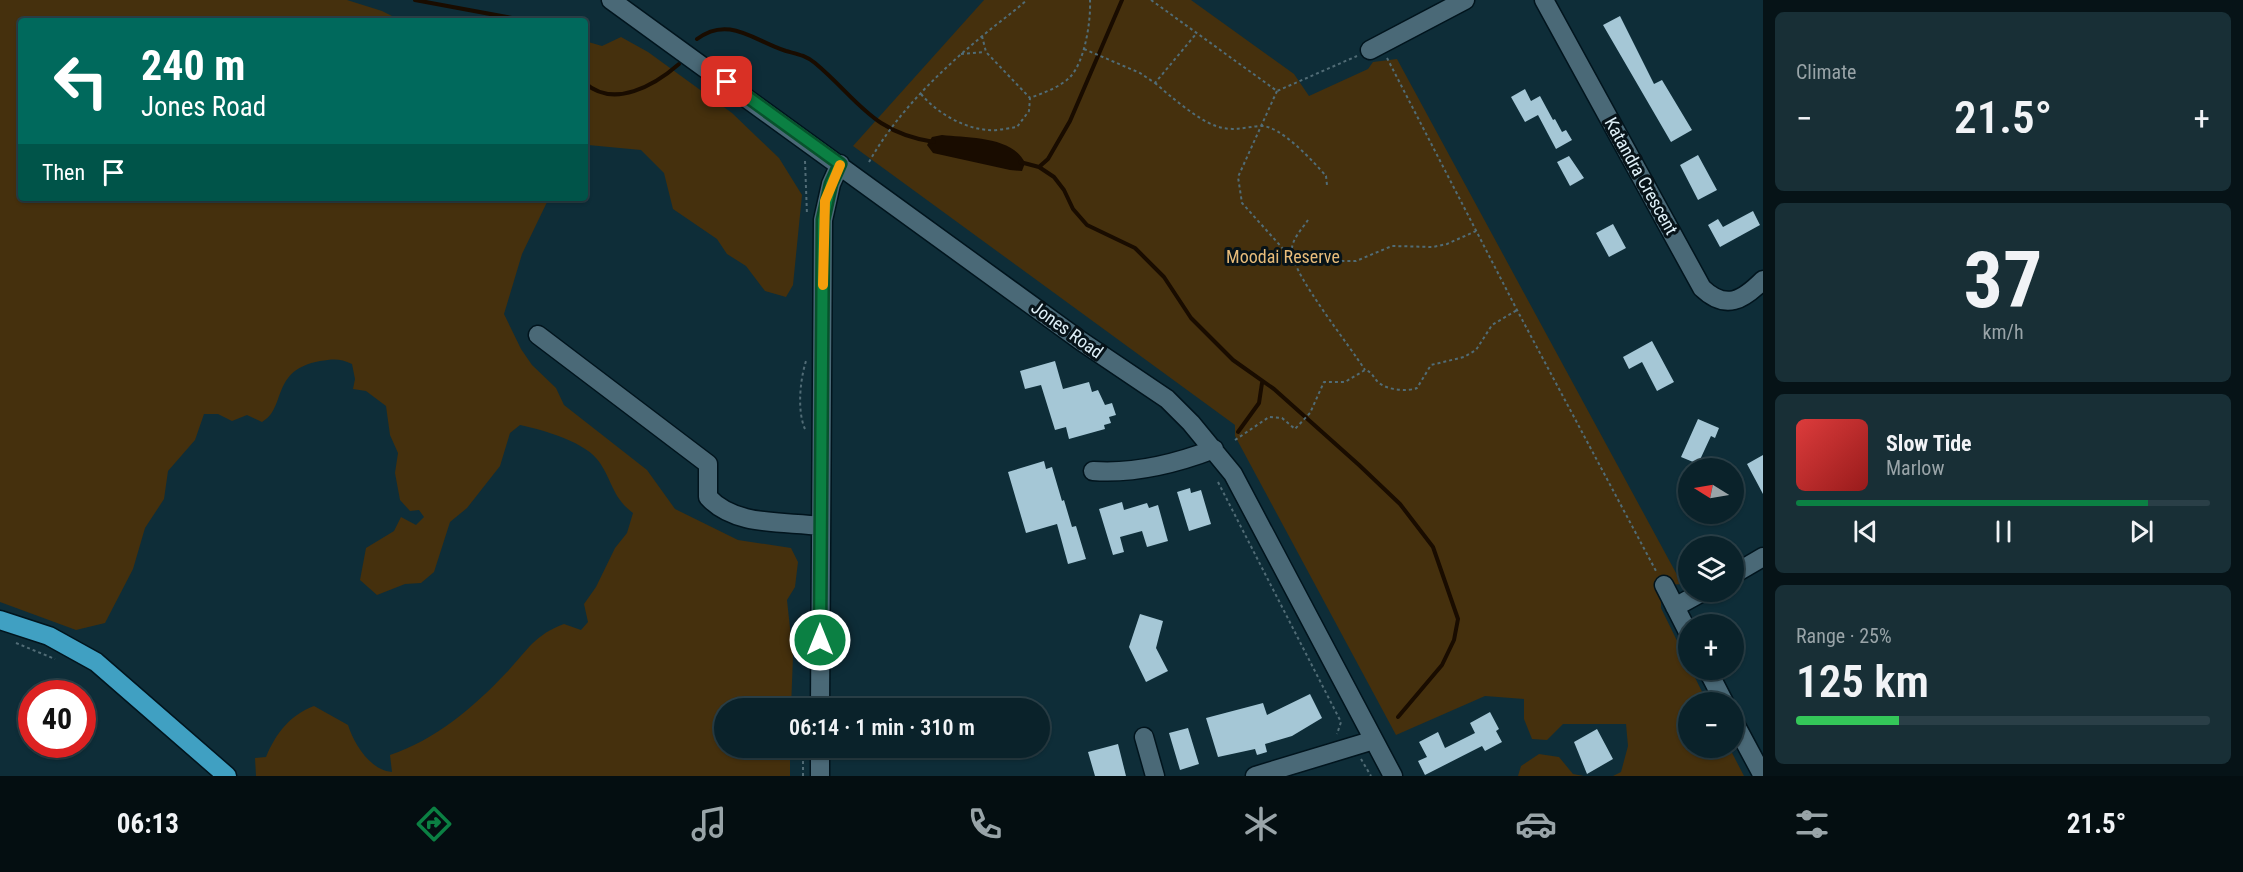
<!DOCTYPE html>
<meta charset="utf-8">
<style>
:root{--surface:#0a222a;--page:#182f36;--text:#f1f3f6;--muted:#99a4a8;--line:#2a3f47;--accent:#0b8043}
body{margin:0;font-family:"Roboto Condensed",sans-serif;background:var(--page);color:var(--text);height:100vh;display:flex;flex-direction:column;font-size:22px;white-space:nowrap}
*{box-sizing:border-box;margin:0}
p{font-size:20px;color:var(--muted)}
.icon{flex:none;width:33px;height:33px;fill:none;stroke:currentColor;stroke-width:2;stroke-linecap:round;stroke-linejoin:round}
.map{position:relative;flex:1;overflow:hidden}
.sheet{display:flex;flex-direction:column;gap:12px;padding:12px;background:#061317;width:480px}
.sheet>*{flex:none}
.guide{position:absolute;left:18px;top:18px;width:570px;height:183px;border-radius:6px;box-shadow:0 2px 4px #0004,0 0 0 2px var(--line);background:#00695c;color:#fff;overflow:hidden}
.needle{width:39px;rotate:281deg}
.buttons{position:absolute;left:1678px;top:458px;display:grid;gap:12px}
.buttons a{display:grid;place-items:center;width:66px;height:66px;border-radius:50%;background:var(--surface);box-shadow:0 2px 4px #0004,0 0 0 2px var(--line);font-size:30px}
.speed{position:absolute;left:18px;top:680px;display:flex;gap:12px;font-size:30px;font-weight:700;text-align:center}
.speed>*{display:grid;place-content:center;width:78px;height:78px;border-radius:50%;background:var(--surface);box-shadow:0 2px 4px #0004,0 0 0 2px var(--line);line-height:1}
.speed .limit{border:9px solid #d22;background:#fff;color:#111}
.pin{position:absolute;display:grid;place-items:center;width:51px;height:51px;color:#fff;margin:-26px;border-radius:12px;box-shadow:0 3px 9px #0006}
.me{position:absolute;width:66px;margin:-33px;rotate:0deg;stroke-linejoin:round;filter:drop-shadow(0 0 4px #0008)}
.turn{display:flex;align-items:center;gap:21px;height:126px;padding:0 24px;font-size:27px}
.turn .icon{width:78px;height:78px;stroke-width:2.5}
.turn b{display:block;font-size:42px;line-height:51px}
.then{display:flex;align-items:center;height:57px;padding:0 24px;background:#0003;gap:12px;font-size:22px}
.big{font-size:45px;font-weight:600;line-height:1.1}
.sheet .widget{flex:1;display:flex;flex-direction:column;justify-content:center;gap:9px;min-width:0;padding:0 21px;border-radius:9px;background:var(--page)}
.sheet .dial{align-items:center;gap:0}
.dial b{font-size:78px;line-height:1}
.song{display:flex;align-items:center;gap:18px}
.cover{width:72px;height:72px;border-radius:9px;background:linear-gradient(135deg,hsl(0 70% 55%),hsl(0 70% 35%))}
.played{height:6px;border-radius:3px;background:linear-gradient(90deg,var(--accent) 85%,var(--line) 85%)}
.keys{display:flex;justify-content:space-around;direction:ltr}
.heat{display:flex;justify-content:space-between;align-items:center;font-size:33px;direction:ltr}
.charge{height:9px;border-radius:4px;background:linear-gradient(90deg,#34c759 25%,var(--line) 0)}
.trip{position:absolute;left:714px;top:698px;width:336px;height:60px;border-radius:30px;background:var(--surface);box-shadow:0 2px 4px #0004,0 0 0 2px var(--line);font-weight:600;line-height:60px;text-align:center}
.tab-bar{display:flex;height:96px;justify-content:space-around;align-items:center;background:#040e11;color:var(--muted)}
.tab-bar .icon{width:42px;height:42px}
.tab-bar .on{color:var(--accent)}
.tab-bar b{font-size:27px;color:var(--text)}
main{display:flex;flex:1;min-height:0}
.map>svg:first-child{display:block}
.green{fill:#45300d}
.water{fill:#190c00}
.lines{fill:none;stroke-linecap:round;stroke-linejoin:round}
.stream{stroke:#190c00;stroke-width:4}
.building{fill:#a5c7d6}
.minor-casing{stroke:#01141d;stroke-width:21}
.major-casing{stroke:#01141d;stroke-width:21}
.path{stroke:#516c76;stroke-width:2;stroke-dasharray:3 3;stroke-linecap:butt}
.minor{stroke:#4a6977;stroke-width:18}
.major{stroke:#40a0c2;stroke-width:18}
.route-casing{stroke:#07532c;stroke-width:15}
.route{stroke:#0b8043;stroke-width:10}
.slow{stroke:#f59e0b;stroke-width:10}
.labels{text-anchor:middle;stroke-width:6;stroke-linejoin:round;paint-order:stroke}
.street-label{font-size:18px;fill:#dff0f8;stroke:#071319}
.park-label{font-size:18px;fill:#e8bc7a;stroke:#071319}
</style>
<main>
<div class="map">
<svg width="1763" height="776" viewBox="0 0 1763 776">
<rect width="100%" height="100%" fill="#0e2d38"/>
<path class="green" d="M0 0H347L382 11 402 21H21V198H549L522 254 504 314 521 349 532 365 556 388 564 405 647 470 675 509 738 540 791 548 798 562 795 587 787 600 793 656 791 708H724V747H790V776H256L255 758 266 757C276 733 290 715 314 706L348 725C354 744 370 770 392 772L390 755C435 740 474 707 506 673 527 651 534 635 564 624L581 630 588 622 584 604 596 587 615 548 627 533 633 513C613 498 613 483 600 463 587 442 543 430 520 425L510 433 500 466 467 508 450 522 434 572 421 583 405 584 377 595 360 580 366 548 394 531 401 517 416 525 424 517 419 510 410 511 400 500 395 473 398 453 390 435 386 406 366 391 353 389 355 379 352 364C340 358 333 359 320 361 270 370 287 408 262 422L247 415 232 421 218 414H204L195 440 168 471 164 499 145 528 133 569 105 623 76 630 0 602Z
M984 0H1191L1294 74 1309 96 1368 69 1373 62 1397 59 1682 584 1669 585 1661 593V608L1707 702H1689V747H1729L1744 776H1613L1621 772 1628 746 1626 724H1563L1547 740 1532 739 1524 719V699L1485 696 1396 735 1235 436V425L853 146Z
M621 37 648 52 732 113 779 158 802 195 793 285 786 297 765 291 746 266 727 254 717 239 673 209 664 173 641 150 588 145 585 148V41L602 46Z
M1539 754 1559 757 1573 774 1584 776H1518L1521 766Z"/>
<path class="water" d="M942 135C967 138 1013 136 1025 163L1022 171 1010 170 933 153 927 145 932 137Z"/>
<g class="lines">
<path class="stream" d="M415 0 528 21
M697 39C729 15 754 41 786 51 797 54 805 55 815 63 858 99 872 133 934 142
M585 83C614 109 655 85 679 64
M1020 162 1039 167 1054 177 1064 190 1073 209 1087 225 1135 248 1164 277 1191 318 1233 360 1274 389 1359 465 1400 504 1433 547 1458 619 1454 640 1442 665 1398 717
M1039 167 1048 159 1070 121 1122 0
M1238 432 1259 403 1262 383"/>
</g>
<path class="building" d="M1620 16 1654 84 1662 80 1692 130 1671 142 1603 25Z
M1525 89 1531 101 1540 96 1553 120 1555 119 1562 132 1566 130 1572 140 1556 149 1538 115 1525 122 1511 97Z
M1698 155 1717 190 1698 200 1680 165Z
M1569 156 1584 178 1570 186 1557 162Z
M1753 211 1760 225 1720 247 1708 225 1718 219 1723 227Z
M1613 224 1626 248 1609 257 1596 233Z
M1652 341 1674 382 1657 391 1642 362 1629 369 1623 357Z
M1055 361 1063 389 1089 382 1092 392 1098 390 1105 405 1112 403 1116 415 1109 417 1111 423 1104 425 1105 429 1069 439 1066 427 1055 430 1041 385 1025 389 1020 371Z
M1698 419 1719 428 1715 438 1711 436 1698 464 1681 457Z
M1763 455V494L1747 464Z
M1044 461 1046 469 1052 467 1062 501 1064 500 1072 527 1076 526 1086 559 1068 564 1057 524 1026 533 1008 472Z
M1190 488 1191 493 1201 490 1211 524 1189 531 1177 492Z
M1122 502 1124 510 1147 503 1149 508 1158 505 1168 541 1147 547 1142 531 1120 537 1124 552 1113 555 1099 509Z
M1140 614 1163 621 1156 648 1168 671 1146 682 1129 647Z
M1310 694 1322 718 1292 736 1265 744 1267 752 1257 755 1255 749 1218 757 1206 718 1263 703 1267 715Z
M1490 712 1499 729 1496 731 1502 742 1485 751 1482 746 1425 775 1418 761 1427 757 1419 742 1438 732 1445 748 1475 733 1470 723Z
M1188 728 1199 764 1180 770 1169 733Z
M1597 729 1613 759 1587 774 1574 742Z
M1118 744 1126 776H1095L1088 752Z"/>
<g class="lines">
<g class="minor-casing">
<path id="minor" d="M611 0 1081 341 1167 399 1191 423 1233 474 1393 776
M1544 0 1702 288C1726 311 1743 300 1763 280
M1370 50 1465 0
M538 335 708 464V497C735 527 784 521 821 526
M1093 471C1135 474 1175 464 1214 449
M1734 574 1763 557
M1664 585 1689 634
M1675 607 1704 591
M1707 669 1724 702
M820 708 823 220 831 184 840 164
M1734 722 1763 776
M1144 737 1155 776
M820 776V747
M1255 776 1374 740"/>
</g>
<g class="major-casing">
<path id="major" d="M0 620 49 636 96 662 227 776"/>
</g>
<path class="path" d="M1151 0 1277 91 1357 56
M982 36 986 52 1030 98
M1084 49 1140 73 1155 83 1196 34
M961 54 985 52
M1387 58 1517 310 1656 571
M1155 83C1170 96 1198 120 1216 126 1233 132 1244 127 1261 126 1280 125 1314 162 1326 176L1327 185 1329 186
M1277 91 1238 177 1242 203 1294 261H1356L1392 246 1433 247 1447 244 1476 231
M921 94C937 113 963 128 988 130 997 131 1008 128 1017 127L1029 111 1030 98C1043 93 1061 87 1071 76 1085 60 1091 21 1090 0
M805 161 807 215
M869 162C896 114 938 73 980 38 995 25 1011 14 1027 0
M1308 220C1302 229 1290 241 1292 253 1294 276 1350 346 1365 370
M805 429C797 411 800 380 806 361
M1235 440 1269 417 1282 418 1295 429 1310 413 1324 382H1345L1365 370C1373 372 1373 378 1379 383 1388 390 1407 392 1417 388L1431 365 1464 357 1476 350 1492 325 1517 310
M1218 482 1341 722 1337 734
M16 643 55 659
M1361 759 1371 776
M803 776V747"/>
<use href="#minor" class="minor"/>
<use href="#major" class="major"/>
</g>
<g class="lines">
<g class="route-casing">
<path id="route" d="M727 82 840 164 831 184 823 220 820 640"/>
</g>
<use href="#route" class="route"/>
<path class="slow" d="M823 285 825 201 840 165"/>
</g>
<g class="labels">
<g class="street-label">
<text transform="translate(1641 176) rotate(61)" y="6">Katandra Crescent</text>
<text transform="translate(1067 330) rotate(36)" y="6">Jones Road</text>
</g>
<g class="park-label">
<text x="1283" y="263">Moodai Reserve</text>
</g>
</g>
</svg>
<div class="buttons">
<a><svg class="needle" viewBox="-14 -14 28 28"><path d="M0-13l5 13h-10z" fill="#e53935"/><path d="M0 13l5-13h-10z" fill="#99a4a8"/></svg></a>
<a><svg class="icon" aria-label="layers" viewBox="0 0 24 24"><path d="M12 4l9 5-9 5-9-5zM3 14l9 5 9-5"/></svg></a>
<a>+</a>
<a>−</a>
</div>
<div class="speed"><div class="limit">40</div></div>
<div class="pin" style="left:727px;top:82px;background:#d93025"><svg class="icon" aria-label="arrive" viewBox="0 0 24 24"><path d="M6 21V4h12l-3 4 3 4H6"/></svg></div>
<svg class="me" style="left:820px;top:640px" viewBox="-20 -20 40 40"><circle r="17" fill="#0b8043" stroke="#fff" stroke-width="3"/><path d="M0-11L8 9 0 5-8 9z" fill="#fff"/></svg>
<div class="trip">06:14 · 1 min · 310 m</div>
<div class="guide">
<div class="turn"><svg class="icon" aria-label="left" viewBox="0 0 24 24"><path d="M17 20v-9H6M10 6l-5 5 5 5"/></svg><div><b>240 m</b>Jones Road</div></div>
<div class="then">Then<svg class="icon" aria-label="arrive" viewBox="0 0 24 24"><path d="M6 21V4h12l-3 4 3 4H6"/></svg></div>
</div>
</div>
<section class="sheet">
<div class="widget"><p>Climate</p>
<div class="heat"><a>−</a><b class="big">21.5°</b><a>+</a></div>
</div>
<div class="widget dial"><b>37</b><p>km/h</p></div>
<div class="widget">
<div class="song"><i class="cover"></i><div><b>Slow Tide</b><p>Marlow</p></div></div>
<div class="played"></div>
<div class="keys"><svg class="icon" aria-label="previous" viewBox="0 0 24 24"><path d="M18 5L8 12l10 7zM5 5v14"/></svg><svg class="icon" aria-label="pause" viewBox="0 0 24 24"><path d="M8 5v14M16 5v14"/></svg><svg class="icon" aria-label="next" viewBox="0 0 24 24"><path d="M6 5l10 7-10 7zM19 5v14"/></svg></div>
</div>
<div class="widget"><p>Range · 25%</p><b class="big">125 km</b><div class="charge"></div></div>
</section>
</main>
<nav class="tab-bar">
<b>06:13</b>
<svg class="icon on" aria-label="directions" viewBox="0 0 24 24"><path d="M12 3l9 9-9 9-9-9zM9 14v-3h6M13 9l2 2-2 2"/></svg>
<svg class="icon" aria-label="music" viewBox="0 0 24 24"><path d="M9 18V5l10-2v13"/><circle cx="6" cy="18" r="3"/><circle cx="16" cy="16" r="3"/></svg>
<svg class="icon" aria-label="phone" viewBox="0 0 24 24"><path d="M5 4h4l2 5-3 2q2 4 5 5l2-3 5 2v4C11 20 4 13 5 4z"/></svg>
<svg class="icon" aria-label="climate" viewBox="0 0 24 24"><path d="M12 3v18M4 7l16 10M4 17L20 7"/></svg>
<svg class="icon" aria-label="car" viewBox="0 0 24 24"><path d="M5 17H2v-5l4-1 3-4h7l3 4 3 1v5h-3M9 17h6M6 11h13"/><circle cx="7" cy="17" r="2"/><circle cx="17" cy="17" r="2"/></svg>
<svg class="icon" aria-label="filters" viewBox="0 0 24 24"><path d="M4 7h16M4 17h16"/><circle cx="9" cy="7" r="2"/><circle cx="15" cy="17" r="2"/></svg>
<b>21.5°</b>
</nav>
